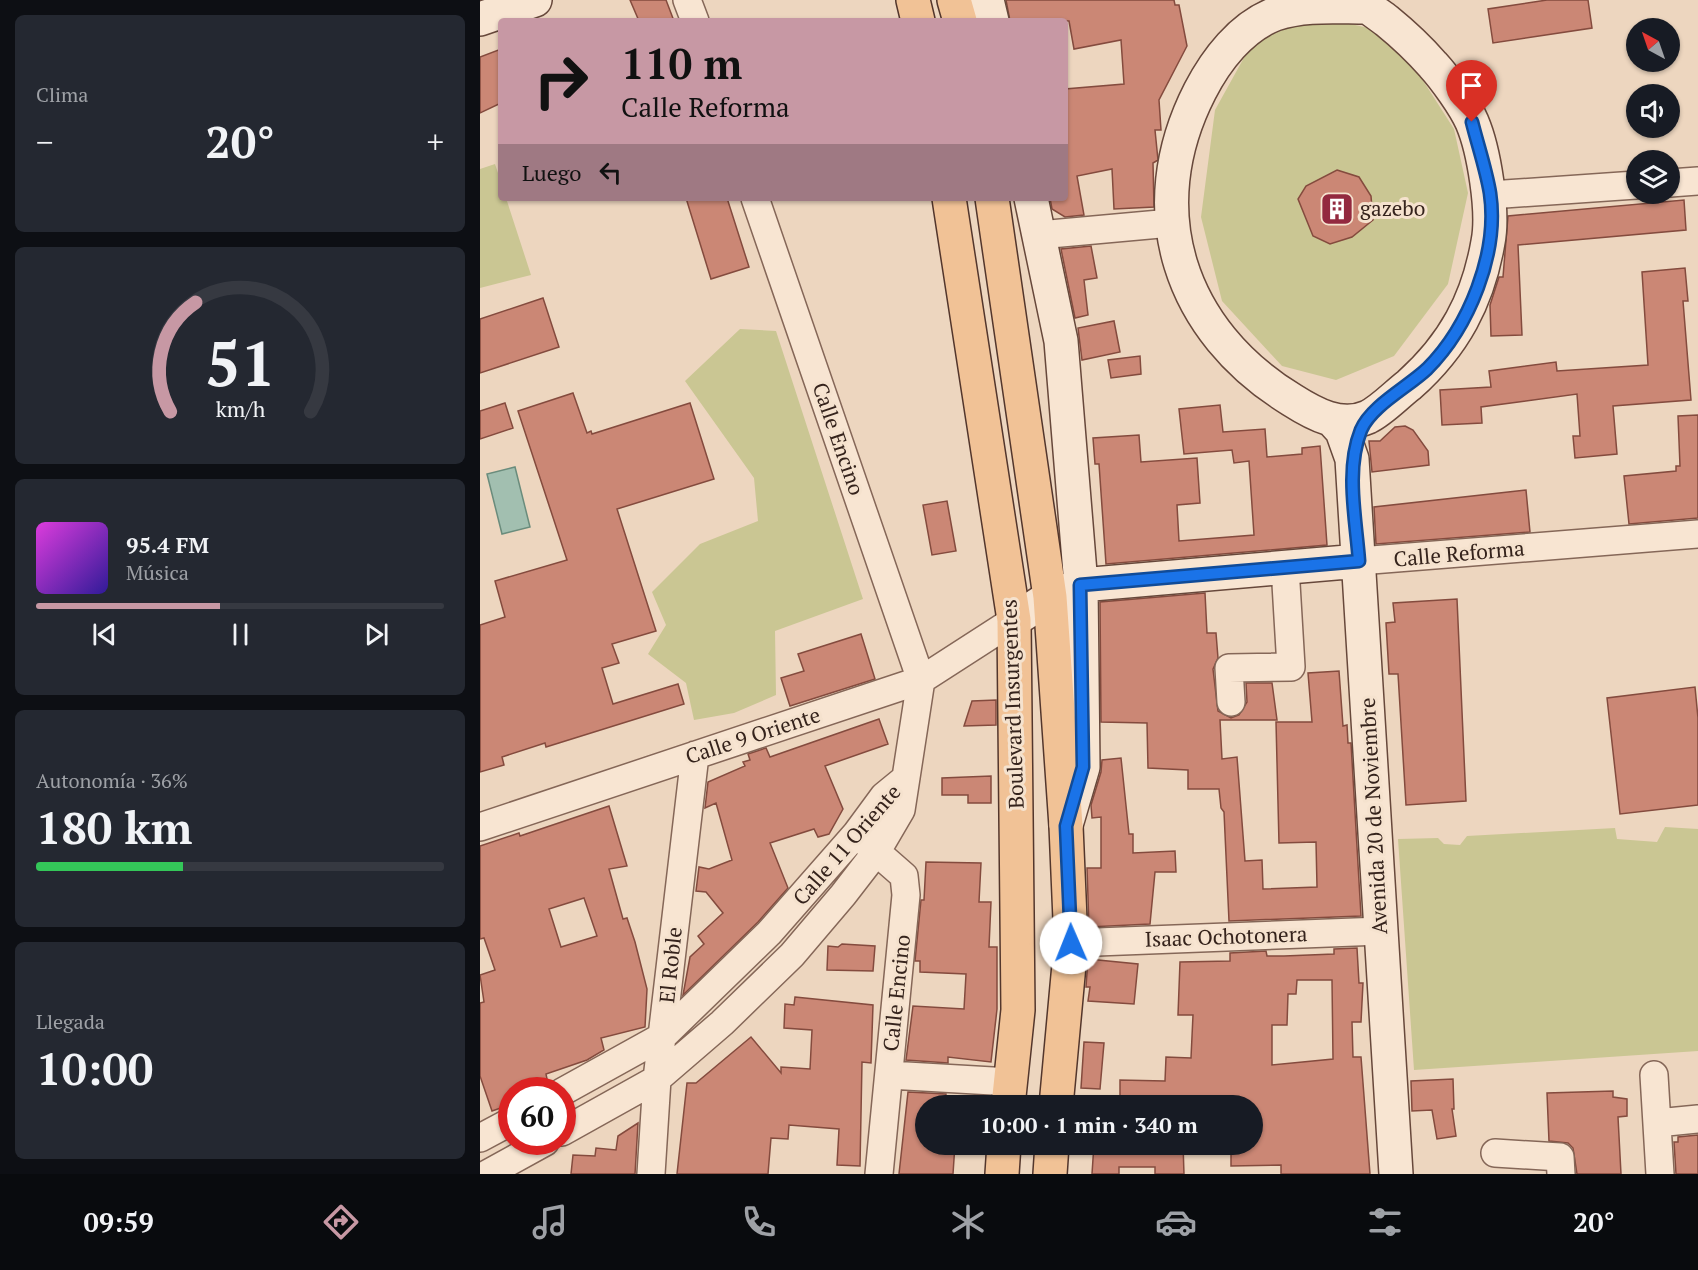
<!DOCTYPE html>
<html lang="es">
<meta charset="utf-8">
<style>
:root{--surface:#171b24;--page:#242831;--text:#f1f3f6;--muted:#9ea1a6;--line:#363941;--accent:#c798a4}
body{margin:0;font-family:"PT Serif",serif;background:var(--page);color:var(--text);height:100vh;display:flex;flex-direction:column;font-size:22px;white-space:nowrap}
*{box-sizing:border-box;margin:0}
p{font-size:20px;color:var(--muted)}
.icon{flex:none;width:33px;height:33px;fill:none;stroke:currentColor;stroke-width:2;stroke-linecap:round;stroke-linejoin:round}
.map{position:relative;flex:1;overflow:hidden}
.drawer{display:flex;flex-direction:column;gap:15px;padding:15px;background:#0d0f14;width:480px}
.drawer>*{flex:none}
.guide{position:absolute;left:18px;top:18px;width:570px;height:183px;border-radius:6px;box-shadow:0 2px 4px #0004;background:#c798a4;color:#111;overflow:hidden}
.needle{width:39px;rotate:320deg}
.buttons{position:absolute;left:1146px;top:18px;display:grid;gap:12px}
.buttons a{display:grid;place-items:center;width:54px;height:54px;border-radius:50%;background:var(--surface);box-shadow:0 2px 4px #0004;font-size:30px}
.speed{position:absolute;left:18px;top:1077px;display:flex;gap:12px;font-size:30px;font-weight:700;text-align:center}
.speed>*{display:grid;place-content:center;width:78px;height:78px;border-radius:50%;background:var(--surface);box-shadow:0 2px 4px #0004;line-height:1}
.speed .limit{border:9px solid #d22;background:#fff;color:#111}
.pin{position:absolute;display:grid;place-items:center;width:51px;height:51px;color:#fff;margin:-62px -26px;border-radius:50% 50% 50% 0;rotate:-45deg;box-shadow:0 0 6px #0007}
.pin .icon{rotate:45deg}
.me{position:absolute;width:66px;margin:-33px;rotate:359deg;stroke-linejoin:round;filter:drop-shadow(0 0 4px #0008)}
.turn{display:flex;align-items:center;gap:21px;height:126px;padding:0 24px;font-size:27px}
.turn .icon{width:78px;height:78px;stroke-width:2.5}
.turn b{display:block;font-size:42px;line-height:51px}
.then{display:flex;align-items:center;height:57px;padding:0 24px;background:#0003;gap:12px;font-size:22px}
.big{font-size:45px;font-weight:700;line-height:1.1}
.drawer .card{flex:1;display:flex;flex-direction:column;justify-content:center;gap:9px;min-width:0;padding:0 21px;border-radius:9px;background:var(--page)}
.drawer .dial{align-items:center;gap:0}
.dial svg{height:156px;overflow:visible;fill:none;stroke:var(--line);stroke-width:7;stroke-linecap:round;text-anchor:middle}
.dial text{fill:var(--text);stroke:none}
.song{display:flex;align-items:center;gap:18px}
.cover{width:72px;height:72px;border-radius:9px;background:linear-gradient(135deg,hsl(300 70% 55%),hsl(250 70% 35%))}
.played{height:6px;border-radius:3px;background:linear-gradient(90deg,var(--accent) 45%,var(--line) 45%)}
.keys{display:flex;justify-content:space-around;direction:ltr}
.heat{display:flex;justify-content:space-between;align-items:center;font-size:33px;direction:ltr}
.charge{height:9px;border-radius:4px;background:linear-gradient(90deg,#34c759 36%,var(--line) 0)}
.trip{position:absolute;left:435px;top:1095px;width:348px;height:60px;border-radius:30px;background:var(--surface);box-shadow:0 2px 4px #0004;font-weight:700;line-height:60px;text-align:center}
.dock{display:flex;height:96px;justify-content:space-around;align-items:center;background:#090b0e;color:var(--muted)}
.dock .icon{width:42px;height:42px}
.dock .selected{color:var(--accent)}
.dock b{font-size:27px;color:var(--text)}
main{display:flex;flex:1;min-height:0}
.map>svg:first-child{display:block}
.green{fill:#cac693}
.water{fill:#a2bfb0;stroke:#6a8c7c;stroke-width:1.5}
.building{fill:#cb8775;stroke:#844b3e;stroke-width:1.5;fill-rule:evenodd}
.lines{fill:none;stroke-linecap:round;stroke-linejoin:round}
.street-casing{stroke:#856758;stroke-width:30}
.secondary-casing{stroke:#67483b;stroke-width:36}
.primary-casing{stroke:#53362c;stroke-width:36}
.street{stroke:#f8e5d2;stroke-width:27}
.secondary{stroke:#f8e5d2;stroke-width:33}
.primary{stroke:#f1c296;stroke-width:33}
.route-casing{stroke:#114b97;stroke-width:15}
.route{stroke:#1a73e8;stroke-width:10}
.labels{text-anchor:middle;stroke-width:6;stroke-linejoin:round;paint-order:stroke}
.poi-label{font-size:21px;fill:#35231c;stroke:#f5e2ce;text-anchor:start}
.street-label{font-size:21px;fill:#35231c;stroke:#f5e2ce}
</style>
<main>
<section class="drawer">
<div class="card"><p>Clima</p>
<div class="heat"><a>−</a><b class="big">20°</b><a>+</a></div>
</div>
<div class="card dial"><svg viewBox="0 0 100 80">
<path d="M14 69A42 42 0 1 1 86 69"/>
<path d="M14 69A42 42 0 0 1 27 13" stroke="#c798a4"/>
<text x="50" y="56" font-size="32" font-weight="700">51</text>
<text x="50" y="72" font-size="11">km/h</text>
</svg></div>
<div class="card">
<div class="song"><i class="cover"></i><div><b>95.4 FM</b><p>Música</p></div></div>
<div class="played"></div>
<div class="keys"><svg class="icon" aria-label="previous" viewBox="0 0 24 24"><path d="M18 5L8 12l10 7zM5 5v14"/></svg><svg class="icon" aria-label="pause" viewBox="0 0 24 24"><path d="M8 5v14M16 5v14"/></svg><svg class="icon" aria-label="next" viewBox="0 0 24 24"><path d="M6 5l10 7-10 7zM19 5v14"/></svg></div>
</div>
<div class="card"><p>Autonomía · 36%</p><b class="big">180 km</b><div class="charge"></div></div>
<div class="card"><p>Llegada</p><b class="big">10:00</b></div>
</section>
<div class="map">
<svg width="1218" height="1174" viewBox="0 0 1218 1174">
<rect width="100%" height="100%" fill="#edd6bf"/>
<path class="green" d="M826 14 893 29 935 68 974 129 988 193 968 284 914 356 856 380 802 366 742 301 721 217 735 110 771 45Z
M15 164 21 182V198H26L51 275 0 288V169Z
M260 329 296 331 383 599 295 631 296 695 254 713 214 720 206 683 168 654 186 625 172 592 220 544 278 521 274 478 205 381Z
M1185 827 1218 829V1051L934 1070 918 839 958 838 964 844 980 845 987 836 1135 828 1137 839 1177 842Z"/>
<path class="water" d="M35 467 50 527 22 534 7 474Z"/>
<path class="building" d="M150 0H186L194 21H159Z
M526 0H694L695 5H699L707 46 679 100 681 130H675L678 160 673 163 674 207 634 209 632 169 597 176 604 215 585 217 572 209 570 198H585V89L644 84 641 40 594 49 589 21H530Z
M1067 0H1108L1112 28 1013 43 1008 9Z
M21 49V103L0 113V57Z
M857 170 879 177 891 196 893 220 872 237 850 244 833 236 818 199 826 186Z
M206 198H247L269 267 231 279Z
M1204 200 1206 230 1038 245 1042 335 1011 336 1010 305 1019 277H1023L1028 216Z
M611 246 617 278 604 280 608 315 595 318 581 249Z
M1205 268 1208 301H1203L1211 400 1133 406 1137 454 1095 458 1093 436H1100L1097 394 1001 407 1002 423 962 425 960 390 1011 387 1009 371 1076 362 1077 371 1168 365 1162 272Z
M63 298 79 347 0 373V319Z
M634 321 640 352 602 360 598 328Z
M660 356 661 374 631 378 628 360Z
M93 393 107 433 111 431 112 434 210 403 234 479 137 509 176 631 132 644 139 663 122 668 133 704 198 684 204 704 66 747 65 743 22 757 24 765 0 772V625L25 617 15 581 87 560 38 411Z
M25 403 33 428 0 439V411Z
M740 405 743 432 785 429 787 457 822 454V448L840 446 847 545 626 564 619 464H615L613 438 659 435 661 462 717 458 720 503 697 505 699 541 774 535 769 461 754 463 752 450 704 454 699 409Z
M1218 415V518L1149 524 1144 476 1196 471V466H1200L1198 416Z
M925 426 933 430 948 451 949 465 892 472 889 441H900L915 427Z
M1046 490 1050 532 896 544 894 507Z
M467 501 476 551 452 555 443 505Z
M725 593 727 633H736L738 658 733 669 738 711 751 718 759 715 767 702 766 683H792L797 720H740L742 759 757 757 765 861 782 860 783 889 837 887 836 842 799 843 796 722H832L828 673 859 671 863 726 867 725 868 743H871L881 916 749 921 744 812 741 808 739 789H708V770L668 768 667 723 621 722 620 602Z
M977 599 986 801 926 805 918 674H909L906 623 915 622 913 603Z
M381 634 395 679 310 706 301 678 324 671 318 654Z
M1215 687 1218 718V805L1140 814 1127 698Z
M516 700V725L484 726 492 701Z
M399 719 408 744 345 766 363 809 349 834 338 837 334 829 290 843 308 888 278 922 203 995 210 957 224 944 218 936 243 913 226 892 216 891 219 867 229 869 252 860 236 803 225 808 228 782 265 766 263 762 270 760 268 754 286 748 290 757Z
M641 758 649 834H653V853L695 851 696 872H675L670 924 609 927 607 868H621V817L612 818 611 805 621 772 622 760Z
M511 776V803H488V795H462V778Z
M129 806 147 866 129 869 143 919 147 918 155 942 167 989 165 1027 121 1038 124 1050 107 1060 66 1074 68 1084 49 1090H32V1104L12 1111 0 1076V1003L4 1002 0 975 15 970 4 938 0 939V846L39 833 40 836ZM104 898 117 936 81 947 69 909Z
M446 862 501 863 499 902H511L509 947H517V1009L511 1062 468 1057V1063L426 1060 433 1006 484 1009 486 974 440 972V961H435L441 900H444Z
M362 944 395 946 393 971 347 970 348 946 358 947Z
M877 948 879 983H883L881 1022H872L873 1057H881L890 1174H801V1165L751 1166V1145H772V1106L720 1104V1099L640 1097V1080L685 1081 686 1057 711 1058 713 1015H698L700 962 750 961V953L786 951 787 956H804L854 954V949ZM817 980H852L853 1059 792 1065V1025H807L808 994H816Z
M608 959 658 964 654 1004 608 1001 610 987H606Z
M315 997 393 1005 391 1063 382 1062 380 1166 357 1165 359 1129 309 1125 308 1139 291 1138 288 1174H197L207 1083H216L271 1037 301 1073V1067L330 1069 332 1030 304 1028 305 1004 314 1005Z
M604 1042 624 1043 620 1089 601 1088Z
M973 1079 974 1109H972L976 1136 957 1139 952 1110 932 1111 931 1081Z
M1133 1091V1097L1147 1099V1116L1138 1117 1141 1174H1097L1093 1148 1088 1143 1069 1141 1067 1093Z
M428 1092 466 1094 465 1106H446V1144H475L473 1174H419Z
M158 1123 155 1174H91L93 1155 115 1156 116 1148 136 1150 138 1136Z
M1218 1135V1174H1196L1194 1142H1198V1137Z
M614 1144H703L704 1174H675V1167H639V1174H612Z"/>
<g class="lines">
<g class="street-casing">
<path id="street" d="M207 0 215 21
M1190 183 1218 181
M1010 195 1156 185
M559 235 691 223
M879 561 1218 534
M751 702 749 668 811 667 805 567
M0 827 441 680 534 620
M384 841 424 876 426 895 399 1174
M591 943 901 931
M409 1075 530 1082
M1174 1075 1180 1174
M82 1092 183 1036 289 933 376 834 404 796 426 778
M1177 1123 1218 1119
M82 1132 177 1079 242 1023 312 955 363 895 397 851 421 810 441 680 275 198
M0 1138 32 1121
M1015 1153 1080 1157 1081 1174
M7 1174 65 1142
M171 1174 177 1079 215 755"/>
</g>
<g class="secondary-casing">
<path id="secondary" d="M507 0 512 21
M880 0C888 8 898 14 907 21 923 34 939 49 953 65 965 78 985 106 992 122 1004 150 1014 212 1008 242 998 300 974 345 929 385 916 395 902 410 888 417 861 429 834 414 812 400 699 331 659 210 720 91 736 60 761 27 795 14 825 4 855 7 886 7
M0 19 55 0
M551 198 581 341 601 585 603 767 586 825
M852 420 862 431 872 459 916 1174
M534 620 570 597 601 585 879 561"/>
</g>
<g class="primary-casing">
<path id="primary" d="M433 0 438 21
M474 0 480 21
M469 198 534 620 538 1010 528 1106
M512 198 570 597 586 826 591 943 576 1106
M522 1174 524 1144
M570 1174 572 1144"/>
</g>
<use href="#street" class="street"/>
<use href="#secondary" class="secondary"/>
<use href="#primary" class="primary"/>
</g>
<g class="lines">
<g class="route-casing">
<path id="route" d="M591 943 586 826 603 767 600 585 879 561C876 519 865 470 881 430 891 406 928 387 947 369 989 327 1019 253 1010 193 1006 169 998 146 992 122"/>
</g>
<use href="#route" class="route"/>
</g>
<defs>
<g id="building-square" transform="scale(1.725)"><rect x="-9" y="-9" width="18" height="18" rx="4" fill="#93293f" stroke="#f5e2ce"/><path d="M-4-6H4V6H1V3H-1V6H-4ZM-2.5-4.3h1.7v1.8h-1.7ZM.8-4.3h1.7v1.8H.8ZM-2.5-1h1.7V.8h-1.7ZM.8-1h1.7V.8H.8Z" fill="#fff"/></g>
</defs>
<g fill-rule="evenodd">
<use href="#building-square" x="857" y="209"/>
</g>
<g class="labels">
<g class="poi-label">
<text x="880" y="216">gazebo</text>
</g>
<g class="street-label">
<text transform="translate(358 439) rotate(71)" y="7">Calle Encino</text>
<text transform="translate(979 554) rotate(-5)" y="7">Calle Reforma</text>
<text transform="translate(533 704) rotate(-92)" y="7">Boulevard Insurgentes</text>
<text transform="translate(273 736) rotate(-18)" y="7">Calle 9 Oriente</text>
<text transform="translate(894 816) rotate(-93)" y="7">Avenida 20 de Noviembre</text>
<text transform="translate(367 845) rotate(-49)" y="7">Calle 11 Oriente</text>
<text transform="translate(746 937) rotate(-2)" y="7">Isaac Ochotonera</text>
<text transform="translate(191 965) rotate(-84)" y="7">El Roble</text>
<text transform="translate(417 993) rotate(-84)" y="7">Calle Encino</text>
</g>
</g>
</svg>
<div class="buttons">
<a><svg class="needle" viewBox="-14 -14 28 28"><path d="M0-13l5 13h-10z" fill="#e53935"/><path d="M0 13l5-13h-10z" fill="#9ea1a6"/></svg></a>
<a><svg class="icon" aria-label="sound" viewBox="0 0 24 24"><path d="M4 9h4l5-4v14l-5-4H4zM17 9q2 3 0 6"/></svg></a>
<a><svg class="icon" aria-label="layers" viewBox="0 0 24 24"><path d="M12 4l9 5-9 5-9-5zM3 14l9 5 9-5"/></svg></a>
</div>
<div class="speed"><div class="limit">60</div></div>
<div class="pin" style="left:992px;top:122px;background:#d93025"><svg class="icon" aria-label="arrive" viewBox="0 0 24 24"><path d="M6 21V4h12l-3 4 3 4H6"/></svg></div>
<svg class="me" style="left:591px;top:943px" viewBox="-20 -20 40 40"><circle r="19" fill="#fff"/><path d="M0-13L10 11 0 6-10 11z" fill="#1a73e8"/></svg>
<div class="trip">10:00 · 1 min · 340 m</div>
<div class="guide">
<div class="turn"><svg class="icon" aria-label="right" viewBox="0 0 24 24"><path d="M7 20v-9h11M14 6l5 5-5 5"/></svg><div><b>110 m</b>Calle Reforma</div></div>
<div class="then">Luego<svg class="icon" aria-label="left" viewBox="0 0 24 24"><path d="M17 20v-9H6M10 6l-5 5 5 5"/></svg></div>
</div>
</div>
</main>
<nav class="dock">
<b>09:59</b>
<svg class="icon selected" aria-label="directions" viewBox="0 0 24 24"><path d="M12 3l9 9-9 9-9-9zM9 14v-3h6M13 9l2 2-2 2"/></svg>
<svg class="icon" aria-label="music" viewBox="0 0 24 24"><path d="M9 18V5l10-2v13"/><circle cx="6" cy="18" r="3"/><circle cx="16" cy="16" r="3"/></svg>
<svg class="icon" aria-label="phone" viewBox="0 0 24 24"><path d="M5 4h4l2 5-3 2q2 4 5 5l2-3 5 2v4C11 20 4 13 5 4z"/></svg>
<svg class="icon" aria-label="climate" viewBox="0 0 24 24"><path d="M12 3v18M4 7l16 10M4 17L20 7"/></svg>
<svg class="icon" aria-label="car" viewBox="0 0 24 24"><path d="M5 17H2v-5l4-1 3-4h7l3 4 3 1v5h-3M9 17h6M6 11h13"/><circle cx="7" cy="17" r="2"/><circle cx="17" cy="17" r="2"/></svg>
<svg class="icon" aria-label="filters" viewBox="0 0 24 24"><path d="M4 7h16M4 17h16"/><circle cx="9" cy="7" r="2"/><circle cx="15" cy="17" r="2"/></svg>
<b>20°</b>
</nav>
